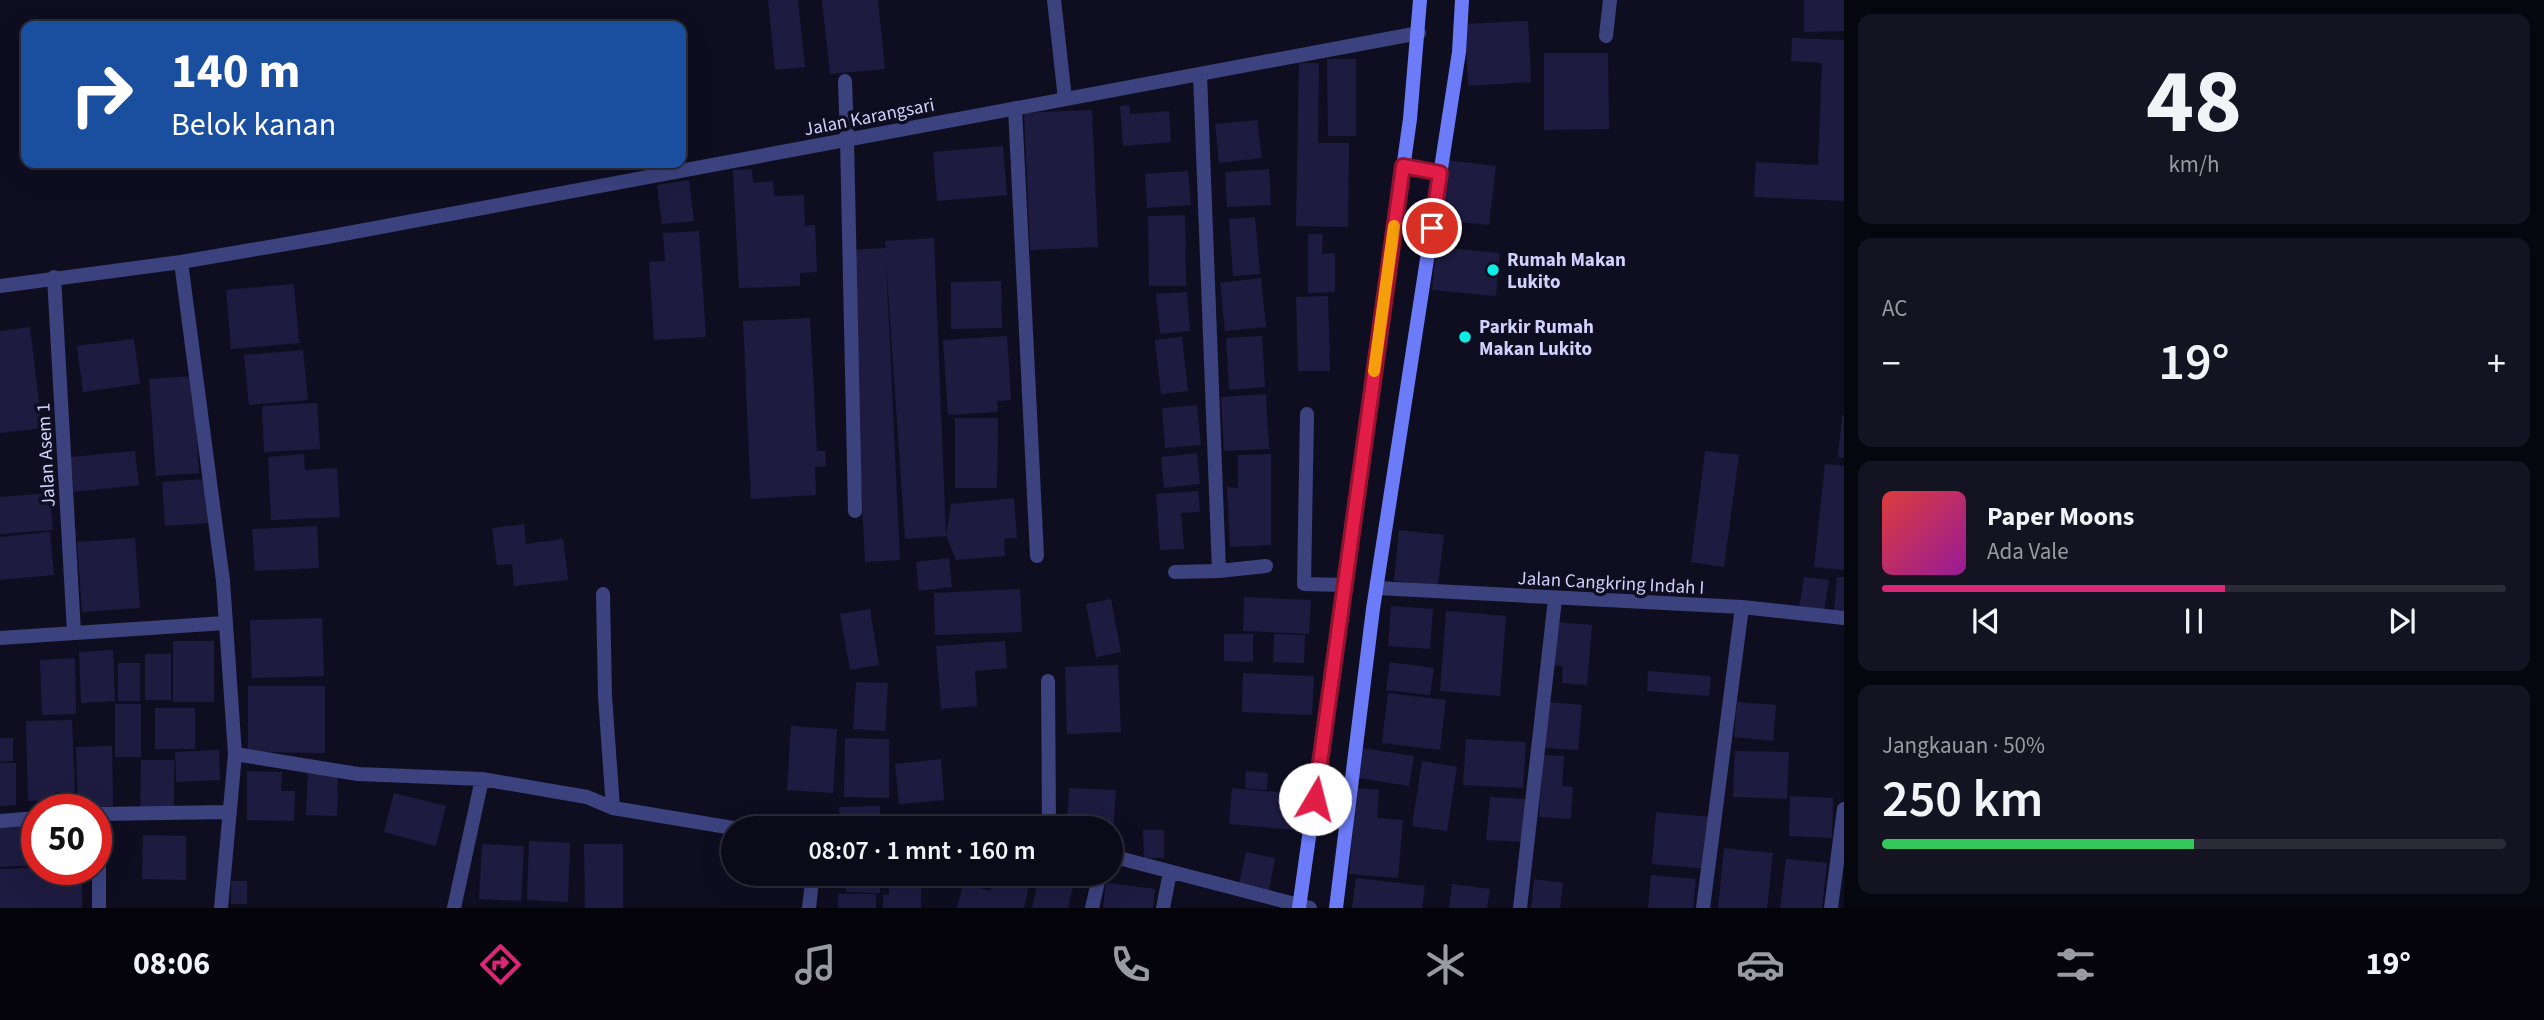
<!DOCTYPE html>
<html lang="id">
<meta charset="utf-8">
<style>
:root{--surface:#0b0a19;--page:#141322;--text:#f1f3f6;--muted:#9a9aa2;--line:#2b2b38;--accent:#db2777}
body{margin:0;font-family:"Source Sans 3",sans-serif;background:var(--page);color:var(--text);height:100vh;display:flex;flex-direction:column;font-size:26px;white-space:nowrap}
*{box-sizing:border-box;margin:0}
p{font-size:23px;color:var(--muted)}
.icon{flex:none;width:38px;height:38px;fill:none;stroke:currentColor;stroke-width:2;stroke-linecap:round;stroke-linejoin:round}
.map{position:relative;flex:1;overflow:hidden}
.sheet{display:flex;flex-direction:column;gap:14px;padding:14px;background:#06060e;width:700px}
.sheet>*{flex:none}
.top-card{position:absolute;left:21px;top:21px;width:665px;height:147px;border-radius:14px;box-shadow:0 7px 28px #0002,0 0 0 2px var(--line);background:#1a4fa0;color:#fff;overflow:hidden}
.speed{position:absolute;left:21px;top:794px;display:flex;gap:14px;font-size:35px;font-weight:700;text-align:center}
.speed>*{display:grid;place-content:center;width:91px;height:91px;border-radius:50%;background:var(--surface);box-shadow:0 7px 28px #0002,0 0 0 2px var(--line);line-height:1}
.speed .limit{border:10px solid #d22;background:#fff;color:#111}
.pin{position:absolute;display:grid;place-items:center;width:60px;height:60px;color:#fff;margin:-30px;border:4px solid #fff;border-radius:50%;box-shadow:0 2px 7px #0007}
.me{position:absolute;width:77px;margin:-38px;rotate:8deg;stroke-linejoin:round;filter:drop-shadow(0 0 5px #0008)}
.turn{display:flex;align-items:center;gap:24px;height:147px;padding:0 35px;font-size:32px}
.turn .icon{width:91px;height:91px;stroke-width:2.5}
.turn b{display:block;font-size:49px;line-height:60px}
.big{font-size:52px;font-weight:600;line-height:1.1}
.sheet .tile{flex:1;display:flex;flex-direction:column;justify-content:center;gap:10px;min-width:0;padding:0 24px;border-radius:14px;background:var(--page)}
.sheet .dial{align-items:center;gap:0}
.dial b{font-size:91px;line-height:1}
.song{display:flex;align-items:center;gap:21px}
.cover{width:84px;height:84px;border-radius:10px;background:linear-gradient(135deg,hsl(0 70% 55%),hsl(300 70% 35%))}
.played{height:7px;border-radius:4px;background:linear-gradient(90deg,var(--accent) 55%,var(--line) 55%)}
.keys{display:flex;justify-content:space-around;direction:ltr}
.heat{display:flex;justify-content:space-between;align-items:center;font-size:38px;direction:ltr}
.charge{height:10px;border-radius:5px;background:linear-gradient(90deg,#34c759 50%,var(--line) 0)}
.trip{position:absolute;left:721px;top:816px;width:402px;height:70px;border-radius:35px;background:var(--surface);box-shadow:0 7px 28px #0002,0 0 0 2px var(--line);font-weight:600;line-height:70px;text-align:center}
.tabs{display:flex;height:112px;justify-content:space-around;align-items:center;background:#04040a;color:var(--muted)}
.tabs .icon{width:49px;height:49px}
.tabs .on{color:var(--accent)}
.tabs b{font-size:32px;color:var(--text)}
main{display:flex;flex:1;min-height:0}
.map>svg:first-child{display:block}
.building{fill:#1e1b41}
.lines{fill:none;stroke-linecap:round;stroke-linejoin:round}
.service{stroke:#3b427e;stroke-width:14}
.minor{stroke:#3b427e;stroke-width:14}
.secondary{stroke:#6c7bf8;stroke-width:14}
.route-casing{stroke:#92132f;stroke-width:18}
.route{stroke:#e11d48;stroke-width:12}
.slow{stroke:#f59e0b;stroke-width:12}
.poi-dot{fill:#0beee5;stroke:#0f0e21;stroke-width:2.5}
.labels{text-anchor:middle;stroke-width:7;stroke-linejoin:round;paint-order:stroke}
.street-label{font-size:19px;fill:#d0d1fd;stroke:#0f0e21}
.poi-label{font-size:19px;font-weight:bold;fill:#d0d1fd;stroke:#0f0e21;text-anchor:start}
</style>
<main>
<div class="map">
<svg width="1844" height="908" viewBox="0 0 1844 908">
<rect width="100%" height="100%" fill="#0f0e21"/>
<path class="building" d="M768 0H798L805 67 775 70Z
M822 0H878L885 69 830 74Z
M1804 0H1844V31L1804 32Z
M1528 21 1531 82 1468 86 1465 24Z
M1792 38 1844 40V201L1754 197 1756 162 1818 165 1822 63 1791 61Z
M1544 53H1608L1609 129 1544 130Z
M1327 59H1356V136H1328Z
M1299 63H1319L1318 143H1349L1348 227 1296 226Z
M1129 105 1130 114 1169 111 1171 142 1123 146 1120 106Z
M1092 110 1098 247 1030 250 1024 113Z
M1257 120 1262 158 1219 163 1215 124Z
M1003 146 1007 195 937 201 933 152Z
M1447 160 1496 166 1489 225 1441 220Z
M587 163H627V165L588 169Z
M752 169 753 183 773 181 774 196 804 195 805 226 815 225 817 272 800 273V286L739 288 733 170Z
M1269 169 1271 205 1227 207 1225 172Z
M1188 171 1191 205 1147 208 1145 174Z
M689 180 694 221 662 224 657 185Z
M1185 215 1186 286H1149L1148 216Z
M1255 217 1260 274 1233 276 1229 219Z
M699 231 706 337 654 340 649 262 665 261 663 233Z
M1308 234H1323L1322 254 1335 253V292L1308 293Z
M934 238 946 536 905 539 886 261 900 560 865 562 850 250 886 248 885 241Z
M1436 247 1500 253 1496 296 1432 290Z
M1261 278 1266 327 1225 331 1220 283Z
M1001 281 1002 328 951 329V282Z
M294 284 299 343 231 349 226 290Z
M1187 292 1190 331 1160 334 1156 294Z
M1328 296 1330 371H1298L1296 297Z
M810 318 817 451H825L826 466 815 467 816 495 751 499 743 321Z
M30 327 42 428 0 433V331Z
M1007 336 1011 400 997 401 998 412 948 415 943 340Z
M1262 336 1265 387 1229 390 1226 338Z
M1182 337 1188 391 1161 394 1155 340Z
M134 339 140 384 83 392 77 346Z
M303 350 308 400 249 405 244 355Z
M193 376 199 473 156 476 149 379Z
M1266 394 1269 449 1224 451 1221 397Z
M317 403 320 449 264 452 262 406Z
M1197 405 1201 445 1165 448 1162 408Z
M1842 415H1844V458L1838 457Z
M955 418H998L997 488H955Z
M135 451 139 485 74 492 70 457Z
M1705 451 1739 455 1724 567 1691 562Z
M1197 453 1200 484 1164 488 1161 457Z
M304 454 305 470 337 468 340 517 271 520 268 457Z
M1271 454V545L1230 547 1227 487 1238 488V455Z
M1825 464 1844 466V570L1814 567Z
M205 479 208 523 165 526 162 482Z
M1198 491 1200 512 1181 513 1184 549 1160 550 1156 494Z
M50 493 53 530 0 534V497Z
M1014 498 1017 538 1004 539 1005 556 956 560 946 536 951 504Z
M524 524 526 544 563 539 568 580 514 586 512 564 497 565 492 528Z
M317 526 319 568 255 571 252 529Z
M1399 530 1444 535 1438 585 1394 581Z
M50 532 54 575 0 580V537Z
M135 538 140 608 82 612 77 542Z
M949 558 952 587 919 591 916 562Z
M1804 577 1829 580 1824 611 1799 609Z
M1837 577H1844V612L1834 611Z
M1020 589 1022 632 935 635 934 593Z
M1244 597 1311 600 1309 634 1243 631Z
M1111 599 1121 652 1096 657 1086 604Z
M1391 606 1433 609 1430 649 1388 646Z
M870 609 879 665 850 670 840 614Z
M1446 611 1506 616 1500 696 1440 691Z
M322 618 324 676 252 678 250 620Z
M1556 622 1592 625 1587 685 1562 683 1563 666 1552 665Z
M1224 634H1253V662L1224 661Z
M1274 634 1305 635 1304 663 1273 662Z
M173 641H214V702H173Z
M1005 641 1007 668 975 671 977 706 941 709 936 646Z
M113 650 115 701 81 703 79 652Z
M145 654H171V700H145Z
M75 658 76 714 42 715 40 660Z
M1390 662 1434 668 1430 695 1386 690Z
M118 663H140V701H118Z
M1118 665 1121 732 1067 734 1065 667Z
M1648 671 1711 676 1709 696 1647 691Z
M1243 673 1314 676 1312 715 1242 712Z
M856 682 888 683 885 731 853 729Z
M248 686H325V753L248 752Z
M1388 693 1446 700 1440 750 1382 743Z
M1549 702 1582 705 1578 750 1545 748Z
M1737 702 1776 705 1773 741 1734 737Z
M115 704H141V757H115Z
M155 708H195V749H155Z
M72 720 75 792H55V800L28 801 26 721Z
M791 726 837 729 833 793 787 790Z
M0 738H13V761L0 762Z
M845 738 889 739V798L844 797Z
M1466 739 1526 742 1523 788 1463 785Z
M112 746 113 806 78 808 76 747Z
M1362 748 1414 756 1409 786 1358 778Z
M219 750 220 780 176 782 175 752Z
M1735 751 1789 752 1787 799 1733 797Z
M1543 755 1564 756 1562 786 1573 787 1571 819 1539 817Z
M941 759 944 800 899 804 895 764Z
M141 760H174V811L140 812Z
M1422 761 1457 767 1447 831 1412 826Z
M0 763H16V805L0 806Z
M247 771 282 772 281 791H295L294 821 247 820Z
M1246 771 1268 773 1267 790 1245 788Z
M308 772 338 773 337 816 306 815Z
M1069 788 1116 790 1113 834 1111 828H1067Z
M1232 788 1298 794 1294 830 1229 824Z
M1356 788 1379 790 1377 818 1403 820 1398 878 1349 874Z
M394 793 446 806 436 846 384 832Z
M1790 796 1833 798 1832 838 1789 836Z
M1490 797 1528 799 1524 842 1486 840Z
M880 806V825L840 826 839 807Z
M1656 812 1711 817 1706 869 1652 864Z
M37 822V865L0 867V823Z
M1143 830H1164V858H1144Z
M143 835 186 836V880L142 879Z
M529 841 570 843 568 902 527 900Z
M482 844 524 846 521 901 479 899Z
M584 844H623V908H585Z
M1724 848 1773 853 1767 908H1718Z
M1246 852 1275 858 1269 890 1239 883Z
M1786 859 1827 863 1822 908H1780Z
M37 868 82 870V908H0V869Z
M847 873H880V893L846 892Z
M946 873H971L970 880 945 876Z
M995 873H1032L1024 908H957L963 884 991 891Z
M1040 873H1076L1068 908H1032Z
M1651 875 1696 879 1693 908H1648Z
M889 876 921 877V908H883V895H889Z
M1356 878 1425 886 1422 908H1352Z
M1534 879 1563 883 1560 908H1531Z
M231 881H247V904H231Z
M1106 883 1155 889 1153 908H1103Z
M1452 884 1490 889 1487 908H1449Z
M838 894H876V908H838Z"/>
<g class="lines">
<path class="service" d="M1054 0 1065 99
M1606 36 1610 0
M845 81 847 140
M1307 414 1304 584 1344 585
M603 594 605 696 613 808"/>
<path class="minor" d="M1015 108 1037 556
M847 140 855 511
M181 262 223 581 235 754 221 908
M54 277 74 632
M0 286 181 262 327 237 1419 33
M1219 571 1266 566
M1175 572 1219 571 1200 74
M1377 588 1742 607 1844 618
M0 638 225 623
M1048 681 1049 828
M235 754 358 774 482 779 587 797 613 808 733 828
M96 814 230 812
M0 821 37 818
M987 828H988
M1111 856 1310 908
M99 908V814
M454 908 482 779
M809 908 813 873
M1092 908 1100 873
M1163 908 1170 872
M1520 908 1555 599
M1703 908 1742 607
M1831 908 1844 809"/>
<path class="secondary" d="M1403 166 1440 173
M1299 908 1410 119 1420 0
M1336 908 1373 609 1459 52 1462 0"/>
</g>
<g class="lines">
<g class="route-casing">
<path id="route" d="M1315 799 1403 166 1440 173 1432 228"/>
</g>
<use href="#route" class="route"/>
<path class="slow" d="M1374 371 1394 226"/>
</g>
<g class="poi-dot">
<circle cx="1493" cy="270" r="7"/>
<circle cx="1465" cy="337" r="7"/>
</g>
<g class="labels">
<g class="street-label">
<text transform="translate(869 116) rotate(-11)" y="7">Jalan Karangsari</text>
<text transform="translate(45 455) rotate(-93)" y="7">Jalan Asem 1</text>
<text transform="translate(1611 582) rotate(3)" y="7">Jalan Cangkring Indah I</text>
</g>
<g class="poi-label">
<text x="1507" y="266">Rumah Makan<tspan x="1507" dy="22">Lukito</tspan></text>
<text x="1479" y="333">Parkir Rumah<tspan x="1479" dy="22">Makan Lukito</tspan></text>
</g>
</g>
</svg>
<div class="speed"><div class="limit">50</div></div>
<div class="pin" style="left:1432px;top:228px;background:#d93025"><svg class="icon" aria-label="arrive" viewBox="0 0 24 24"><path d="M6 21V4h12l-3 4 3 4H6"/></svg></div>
<svg class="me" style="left:1315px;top:799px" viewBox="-20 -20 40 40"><circle r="19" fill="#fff"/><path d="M0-13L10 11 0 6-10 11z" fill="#e11d48"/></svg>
<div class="trip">08:07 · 1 mnt · 160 m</div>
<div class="top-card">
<div class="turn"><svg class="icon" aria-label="right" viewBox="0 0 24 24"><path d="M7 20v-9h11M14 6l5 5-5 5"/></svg><div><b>140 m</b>Belok kanan</div></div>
</div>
</div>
<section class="sheet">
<div class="tile dial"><b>48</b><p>km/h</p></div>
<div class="tile"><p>AC</p>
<div class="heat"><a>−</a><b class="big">19°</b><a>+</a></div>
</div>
<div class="tile">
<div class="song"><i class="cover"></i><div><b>Paper Moons</b><p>Ada Vale</p></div></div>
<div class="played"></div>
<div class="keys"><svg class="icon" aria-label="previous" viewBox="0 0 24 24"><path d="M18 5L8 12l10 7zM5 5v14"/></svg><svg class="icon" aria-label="pause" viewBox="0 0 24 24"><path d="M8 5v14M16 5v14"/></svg><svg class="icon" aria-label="next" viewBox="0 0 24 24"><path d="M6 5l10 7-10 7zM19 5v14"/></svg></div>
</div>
<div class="tile"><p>Jangkauan · 50%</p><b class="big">250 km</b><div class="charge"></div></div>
</section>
</main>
<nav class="tabs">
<b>08:06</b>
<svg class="icon on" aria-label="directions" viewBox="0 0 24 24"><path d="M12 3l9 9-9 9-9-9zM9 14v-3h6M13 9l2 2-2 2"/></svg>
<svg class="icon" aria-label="music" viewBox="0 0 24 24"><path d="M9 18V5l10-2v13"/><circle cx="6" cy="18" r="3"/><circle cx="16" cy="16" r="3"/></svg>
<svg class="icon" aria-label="phone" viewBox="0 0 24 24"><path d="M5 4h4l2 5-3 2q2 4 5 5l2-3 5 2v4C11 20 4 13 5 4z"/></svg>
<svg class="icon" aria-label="climate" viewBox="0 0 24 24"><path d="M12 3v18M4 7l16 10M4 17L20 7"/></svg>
<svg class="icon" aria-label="car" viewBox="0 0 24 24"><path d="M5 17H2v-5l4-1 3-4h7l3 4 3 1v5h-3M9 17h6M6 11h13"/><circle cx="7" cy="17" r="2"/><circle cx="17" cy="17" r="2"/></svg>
<svg class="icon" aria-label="filters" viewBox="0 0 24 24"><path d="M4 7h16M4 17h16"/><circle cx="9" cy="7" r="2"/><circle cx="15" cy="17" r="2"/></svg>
<b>19°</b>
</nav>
